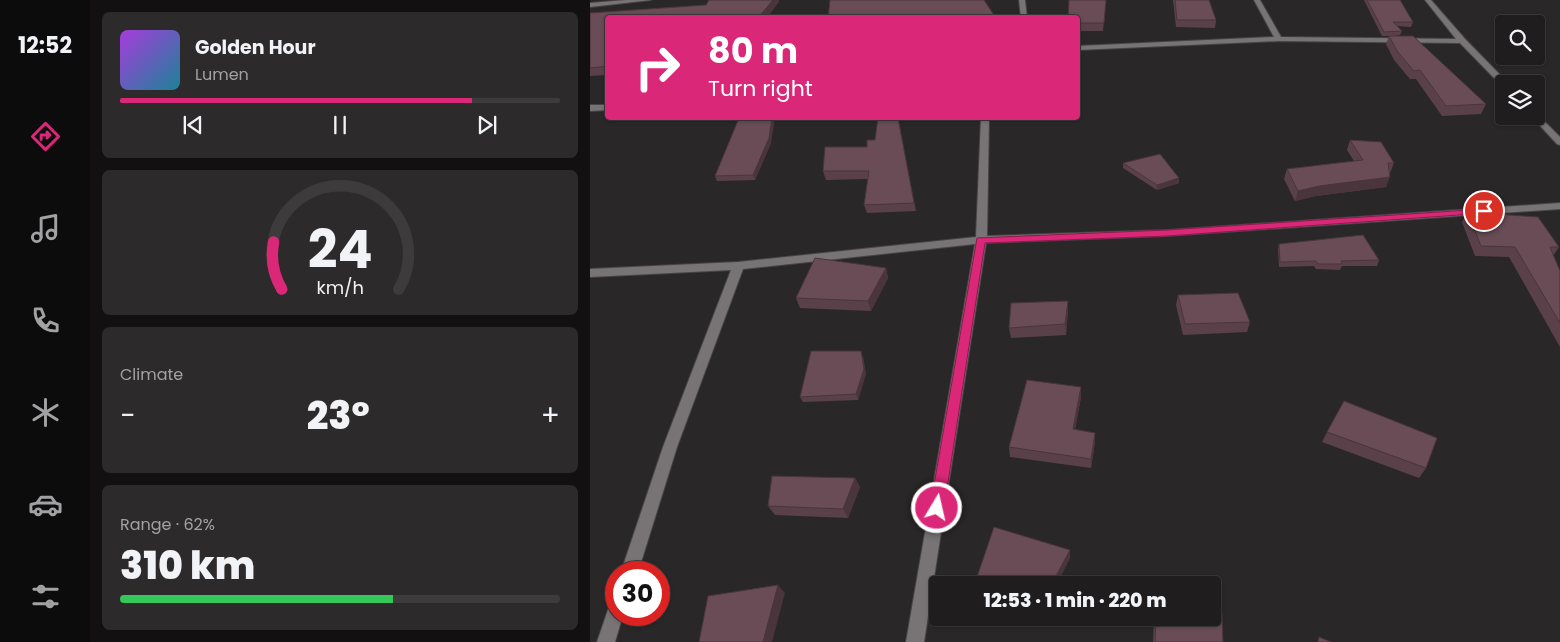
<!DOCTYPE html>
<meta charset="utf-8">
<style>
:root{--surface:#201d1e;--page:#2d2a2b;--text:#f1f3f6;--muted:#a2a2a4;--line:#3d3b3c;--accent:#db2777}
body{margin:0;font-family:Poppins,sans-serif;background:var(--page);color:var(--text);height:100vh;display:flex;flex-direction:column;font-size:19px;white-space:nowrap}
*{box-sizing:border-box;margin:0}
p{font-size:16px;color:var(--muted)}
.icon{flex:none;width:28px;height:28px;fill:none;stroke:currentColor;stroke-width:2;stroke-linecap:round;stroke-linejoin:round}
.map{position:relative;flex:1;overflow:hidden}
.drawer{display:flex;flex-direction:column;gap:12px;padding:12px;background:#121010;width:500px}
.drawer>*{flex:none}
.hud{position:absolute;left:15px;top:15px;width:475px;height:105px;border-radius:5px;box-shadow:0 1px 4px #0004,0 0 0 1px var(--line);background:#db2777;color:#fff;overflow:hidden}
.controls{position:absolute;left:905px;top:15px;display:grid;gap:10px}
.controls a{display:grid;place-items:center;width:50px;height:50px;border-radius:5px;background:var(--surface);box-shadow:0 1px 4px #0004,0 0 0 1px var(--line);font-size:25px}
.speed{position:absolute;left:15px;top:561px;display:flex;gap:10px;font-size:25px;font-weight:700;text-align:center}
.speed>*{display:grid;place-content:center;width:65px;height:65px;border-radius:50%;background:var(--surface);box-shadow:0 1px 4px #0004,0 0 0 1px var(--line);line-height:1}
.speed .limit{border:8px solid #d22;background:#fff;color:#111}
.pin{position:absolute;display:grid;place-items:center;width:42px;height:42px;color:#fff;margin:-21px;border:2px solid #fff;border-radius:50%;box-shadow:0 1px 5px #0007}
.me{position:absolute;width:55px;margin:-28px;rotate:9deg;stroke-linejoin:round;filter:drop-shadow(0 0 4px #0008)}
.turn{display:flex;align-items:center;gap:18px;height:105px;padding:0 20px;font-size:22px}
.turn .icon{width:65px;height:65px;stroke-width:2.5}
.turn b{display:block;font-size:35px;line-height:42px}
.big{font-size:38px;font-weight:800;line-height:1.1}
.drawer .widget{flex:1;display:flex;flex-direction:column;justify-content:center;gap:8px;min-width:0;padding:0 18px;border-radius:8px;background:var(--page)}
.drawer .dial{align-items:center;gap:0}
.dial svg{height:130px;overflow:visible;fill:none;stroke:var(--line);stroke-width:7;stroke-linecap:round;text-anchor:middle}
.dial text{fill:var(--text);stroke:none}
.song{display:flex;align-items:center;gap:15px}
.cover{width:60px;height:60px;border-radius:8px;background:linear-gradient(135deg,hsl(280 70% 55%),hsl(190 70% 35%))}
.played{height:5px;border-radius:2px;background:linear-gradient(90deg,var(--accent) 80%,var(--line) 80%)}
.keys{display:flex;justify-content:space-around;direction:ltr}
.heat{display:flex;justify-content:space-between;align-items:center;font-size:28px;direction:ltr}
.charge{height:8px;border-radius:4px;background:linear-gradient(90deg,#34c759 62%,var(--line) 0)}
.trip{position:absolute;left:339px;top:576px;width:292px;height:50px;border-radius:5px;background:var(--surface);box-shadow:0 1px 4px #0004,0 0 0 1px var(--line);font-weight:800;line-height:50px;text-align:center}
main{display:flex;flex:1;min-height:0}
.menu{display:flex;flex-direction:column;width:90px;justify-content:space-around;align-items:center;background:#0d0c0c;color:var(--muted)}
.menu .icon{width:35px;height:35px}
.menu .on{color:var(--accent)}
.menu b{font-size:22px;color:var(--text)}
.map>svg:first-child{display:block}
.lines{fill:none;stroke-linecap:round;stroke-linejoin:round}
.street-casing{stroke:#484546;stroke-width:2}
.street{fill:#787475;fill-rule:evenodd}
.wall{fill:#5a4149}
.shaded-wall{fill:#4a353c}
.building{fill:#694c55;stroke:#4a353c}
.route{fill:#db2777;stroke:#8e194d}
</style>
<main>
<nav class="menu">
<b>12:52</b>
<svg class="icon on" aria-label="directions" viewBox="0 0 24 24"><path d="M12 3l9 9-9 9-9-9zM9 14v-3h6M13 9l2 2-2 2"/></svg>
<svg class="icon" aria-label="music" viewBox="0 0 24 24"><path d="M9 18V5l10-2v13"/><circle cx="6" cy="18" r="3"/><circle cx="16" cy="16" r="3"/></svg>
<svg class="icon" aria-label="phone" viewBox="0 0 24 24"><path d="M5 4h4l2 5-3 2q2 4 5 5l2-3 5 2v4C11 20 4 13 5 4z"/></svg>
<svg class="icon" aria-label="climate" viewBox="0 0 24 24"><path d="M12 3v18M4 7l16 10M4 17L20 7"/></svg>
<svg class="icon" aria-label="car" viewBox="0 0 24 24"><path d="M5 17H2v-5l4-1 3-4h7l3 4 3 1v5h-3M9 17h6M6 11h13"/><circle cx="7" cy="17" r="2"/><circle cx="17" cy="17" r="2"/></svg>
<svg class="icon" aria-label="filters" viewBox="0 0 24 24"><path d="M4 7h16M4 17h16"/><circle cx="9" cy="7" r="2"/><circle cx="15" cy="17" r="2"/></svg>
</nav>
<section class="drawer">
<div class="widget">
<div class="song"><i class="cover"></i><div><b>Golden Hour</b><p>Lumen</p></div></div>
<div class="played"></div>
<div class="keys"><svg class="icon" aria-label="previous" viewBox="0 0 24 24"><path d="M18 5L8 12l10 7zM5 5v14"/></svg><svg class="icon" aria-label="pause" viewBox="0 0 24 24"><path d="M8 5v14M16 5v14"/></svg><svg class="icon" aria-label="next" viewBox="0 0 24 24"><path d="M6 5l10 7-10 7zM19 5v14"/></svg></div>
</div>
<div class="widget dial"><svg viewBox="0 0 100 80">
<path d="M14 69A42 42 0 1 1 86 69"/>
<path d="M14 69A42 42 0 0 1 9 40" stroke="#db2777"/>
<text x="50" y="56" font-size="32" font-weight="700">24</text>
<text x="50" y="72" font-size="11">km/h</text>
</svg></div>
<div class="widget"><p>Climate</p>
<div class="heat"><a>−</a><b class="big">23°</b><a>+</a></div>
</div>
<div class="widget"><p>Range · 62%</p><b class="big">310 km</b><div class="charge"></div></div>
</section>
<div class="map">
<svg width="970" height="642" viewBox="0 0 970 642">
<rect width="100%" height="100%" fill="#2a2728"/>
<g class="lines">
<g class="street-casing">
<path id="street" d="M36 0H61L0 7V3Z
M429 0H435L437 18H431Z
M664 0H670L691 37 866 39 835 0H841L875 39 919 84 912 86 870 43 689 41 488 50V46L684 37Z
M0 105H18V110L0 111Z
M946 113 970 137V145L967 144 943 118 942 116H946Z
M391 118H399L397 236 577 230 970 203V209L577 236 396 243 334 642H316L385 244 153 269 87 447 48 572H31L73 447 141 270 0 277V269L148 262 386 237Z
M26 601V615H33L25 642H7L20 604Z"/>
</g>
<use href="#street" class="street"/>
</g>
<path class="wall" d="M119 0H189V2L18 18V75L0 76V13L116 5Z
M516 0 513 31H488V18Z
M583 0H619L626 20 625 28 586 27Z
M774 0H810L823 22 821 27 807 26 812 31 810 35 805 36 896 104 891 114 852 116 826 79H820L804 60 796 44 799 36H792Z
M308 118 326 211 277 213 274 205 278 179 236 180 233 171 277 147Z
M760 140 804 163 800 173 796 187 726 196 705 201 694 179 697 169 764 161 757 150Z
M181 143 165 180 127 181 125 176Z
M533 163 589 183 567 190 533 168Z
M877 212 969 247 963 256 970 271V347L919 257 885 256 872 222Z
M689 244 789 260 787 266H752L750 270 726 269 724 266 689 267 688 250Z
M296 268 298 278 281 311 210 308 206 298Z
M588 295 660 322 657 332 593 335 586 305Z
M478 301V311L476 335 421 338 419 328Z
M273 357 276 374 268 400 213 402 210 397Z
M491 397 485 430 505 442 501 468 420 457 419 447Z
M737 432 836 468 829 478 732 442Z
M265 478 270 487 258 518 185 515 178 506Z
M480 550V558L466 585H389L387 577Z
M564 618H622L633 642H563Z"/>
<path class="shaded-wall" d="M183 0H189V2L177 18H168Z
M182 118H185L181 143 165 180 163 175Z
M800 177 796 187 726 196 705 201 708 191 729 186Z
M589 178V183L567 190V185Z
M296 268 298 278 281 311 278 301Z
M478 301V311L476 335 475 324Z
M271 351 273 357 276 374 268 400 266 394Z
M491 387V397L483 439V429Z
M505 433V442L501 468V459Z
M265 478 270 487 258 518 253 509Z
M480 550V558L466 585H461Z
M188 585 195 593 182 642H173Z"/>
<path class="building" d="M119 0H183L168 18H18V66L0 68V13L116 5Z
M240 0H394L406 18H238Z
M479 0H516L514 23H488V18H478Z
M585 0H619L626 20H587Z
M777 0H810L823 22H803L812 31 794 32Z
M799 36H823L896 104 856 106 830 70 824 71 807 51Z
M149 118H182L179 138 163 175 125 176Z
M288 118H308L324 203 274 205 279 171H233L235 147H277V140H285Z
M760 140 791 142 804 163H798L800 177 729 186 708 191 697 169 773 160Z
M570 154 589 178 567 185 533 163Z
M877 212 948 217 969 247H960L970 271V323L925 247 891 246Z
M773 235 789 260 751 261 752 264H728L726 261 690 262 689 244Z
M225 258 296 268 278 301 206 298Z
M648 293 660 322 595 324 588 295Z
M478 301 475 324 419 328 421 303Z
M221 351H271L274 369 266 394 210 397Z
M437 380 491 387 483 429 505 433 501 459 419 447Z
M754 401 847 438 836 468 737 432Z
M182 476 265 478 253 509 178 506Z
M404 527 480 550 461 585H406L387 577Z
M188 585 173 642H109L118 596Z
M622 612 632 613 633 642H565L566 618H622Z
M729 637 741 642H728Z"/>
<path class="route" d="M894 209H897V213L577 236 395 243 354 508 352 513 347 515 342 513 340 508 387 238 577 230Z"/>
</svg>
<div class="controls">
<a><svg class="icon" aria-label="search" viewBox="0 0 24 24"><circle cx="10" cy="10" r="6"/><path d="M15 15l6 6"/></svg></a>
<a><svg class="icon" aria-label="layers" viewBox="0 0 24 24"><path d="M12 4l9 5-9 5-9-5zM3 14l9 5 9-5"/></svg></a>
</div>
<div class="speed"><div class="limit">30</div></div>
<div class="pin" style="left:894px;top:211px;background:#d93025"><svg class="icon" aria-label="arrive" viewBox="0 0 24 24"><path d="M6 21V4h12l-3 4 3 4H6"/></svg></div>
<svg class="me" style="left:347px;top:508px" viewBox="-20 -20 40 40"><circle r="17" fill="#db2777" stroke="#fff" stroke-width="3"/><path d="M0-11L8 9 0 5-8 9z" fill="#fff"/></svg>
<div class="trip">12:53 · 1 min · 220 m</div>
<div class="hud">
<div class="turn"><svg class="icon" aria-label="right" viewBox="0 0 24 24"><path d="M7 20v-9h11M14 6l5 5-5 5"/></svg><div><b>80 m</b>Turn right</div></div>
</div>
</div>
</main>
